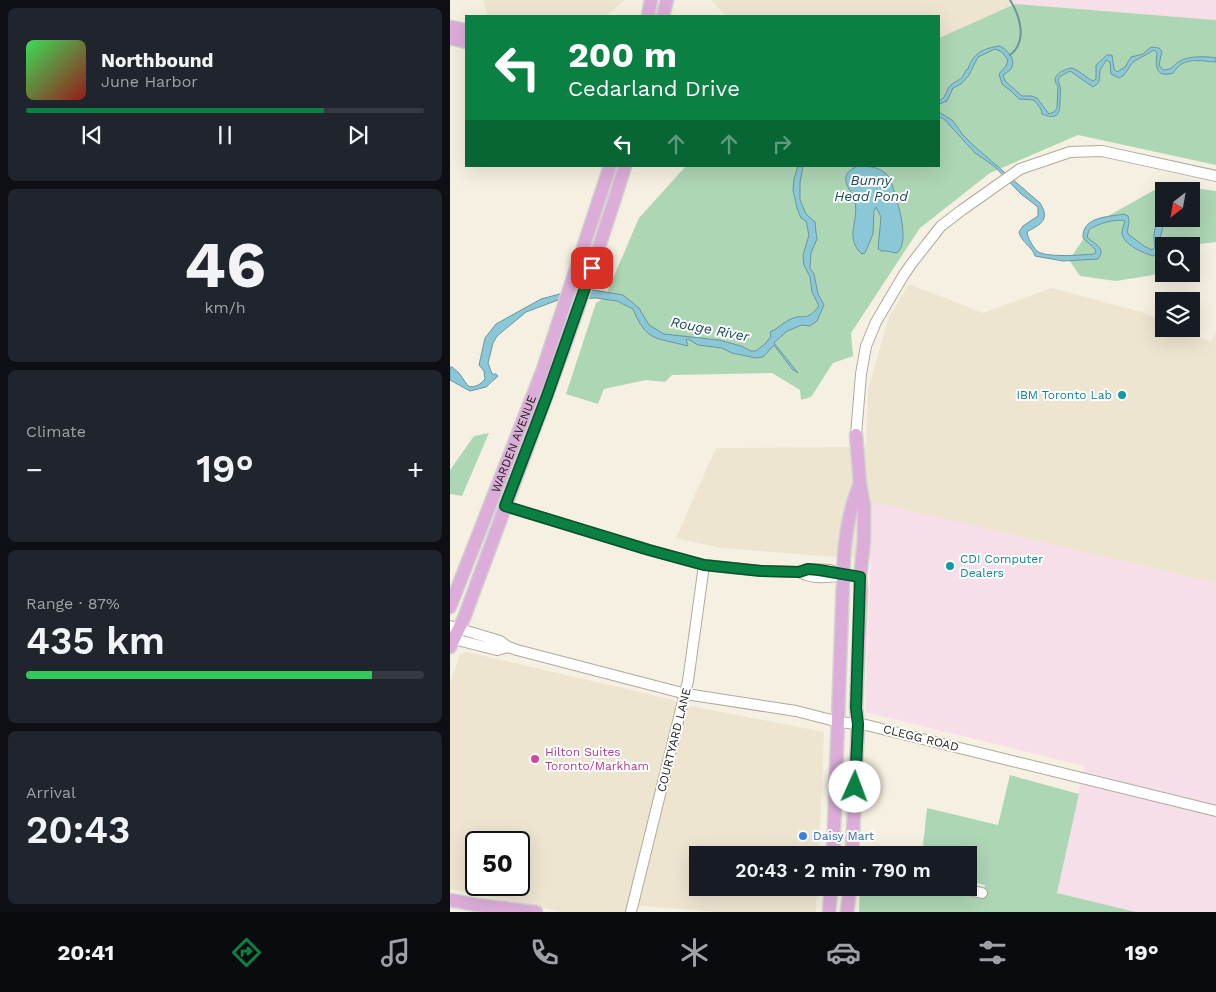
<!DOCTYPE html>
<meta charset="utf-8">
<style>
:root{--surface:#171b24;--page:#20242c;--text:#f1f3f6;--muted:#9ea1a6;--line:#363941;--accent:#0b8043}
body{margin:0;font-family:"Work Sans",sans-serif;background:var(--page);color:var(--text);height:100vh;display:flex;flex-direction:column;font-size:19px;white-space:nowrap}
*{box-sizing:border-box;margin:0}
p{font-size:16px;color:var(--muted)}
.icon{flex:none;width:28px;height:28px;fill:none;stroke:currentColor;stroke-width:2;stroke-linecap:round;stroke-linejoin:round}
.map{position:relative;flex:1;overflow:hidden}
.side{display:flex;flex-direction:column;gap:8px;padding:8px;background:#0d0f14;width:450px}
.side>*{flex:none}
.hud{position:absolute;left:15px;top:15px;width:475px;height:152px;border-radius:0px;box-shadow:0 5px 20px #0002;background:#0b8043;color:#fff;overflow:hidden}
.needle{width:32px;rotate:211deg}
.buttons{position:absolute;left:705px;top:182px;display:grid;gap:10px}
.buttons a{display:grid;place-items:center;width:45px;height:45px;border-radius:0px;background:var(--surface);box-shadow:0 5px 20px #0002;font-size:25px}
.speed{position:absolute;left:15px;top:831px;display:flex;gap:10px;font-size:25px;font-weight:700;text-align:center}
.speed>*{display:grid;place-content:center;width:65px;height:65px;border-radius:50%;background:var(--surface);box-shadow:0 5px 20px #0002;line-height:1}
.speed .limit{border:2px solid #111;border-radius:8px;background:#fff;color:#111}
.pin{position:absolute;display:grid;place-items:center;width:42px;height:42px;color:#fff;margin:-21px;border-radius:10px;box-shadow:0 2px 8px #0006}
.me{position:absolute;width:55px;margin:-28px;rotate:2deg;stroke-linejoin:round;filter:drop-shadow(0 0 4px #0008)}
.turn{display:flex;align-items:center;gap:18px;height:105px;padding:0 20px;font-size:22px}
.turn .icon{width:65px;height:65px;stroke-width:2.5}
.turn b{display:block;font-size:35px;line-height:42px}
.lanes{display:flex;align-items:center;height:48px;padding:0 20px;background:#0003;justify-content:center;gap:25px;direction:ltr}
.lanes .off{opacity:.35}
.big{font-size:38px;font-weight:600;line-height:1.1}
.side .tile{flex:1;display:flex;flex-direction:column;justify-content:center;gap:8px;min-width:0;padding:0 18px;border-radius:8px;background:var(--page)}
.side .dial{align-items:center;gap:0}
.dial b{font-size:65px;line-height:1}
.song{display:flex;align-items:center;gap:15px}
.cover{width:60px;height:60px;border-radius:8px;background:linear-gradient(135deg,hsl(130 70% 55%),hsl(0 70% 35%))}
.played{height:5px;border-radius:2px;background:linear-gradient(90deg,var(--accent) 75%,var(--line) 75%)}
.keys{display:flex;justify-content:space-around;direction:ltr}
.heat{display:flex;justify-content:space-between;align-items:center;font-size:28px;direction:ltr}
.charge{height:8px;border-radius:4px;background:linear-gradient(90deg,#34c759 87%,var(--line) 0)}
.trip{position:absolute;left:239px;top:846px;width:288px;height:50px;border-radius:0px;background:var(--surface);box-shadow:0 5px 20px #0002;font-weight:600;line-height:50px;text-align:center}
.dock{display:flex;height:80px;justify-content:space-around;align-items:center;background:#090b0e;color:var(--muted)}
.dock .icon{width:35px;height:35px}
.dock .active{color:var(--accent)}
.dock b{font-size:22px;color:var(--text)}
main{display:flex;flex:1;min-height:0}
.map>svg:first-child{display:block}
.built{fill:#ede5d0;fill-rule:evenodd}
.industrial{fill:#f7dfe9}
.green{fill:#add6b5;fill-rule:evenodd}
.water{fill:#8bc8d7;stroke:#6b959e}
.lines{fill:none;stroke-linecap:round;stroke-linejoin:round}
.stream{stroke:#6b959e;stroke-width:2}
.minor-casing{stroke:#afaa9d;stroke-width:12}
.major-casing{stroke:#d2d2d1;stroke-width:15}
.minor{stroke:#fff;stroke-width:10}
.major{stroke:#ddadd9;stroke-width:12}
.route-casing{stroke:#07532c;stroke-width:12}
.route{stroke:#0b8043;stroke-width:9}
.culture-dot{fill:#0f9aa8;stroke:#fff;stroke-width:2}
.hotel-dot{fill:#d1479c;stroke:#fff;stroke-width:2}
.shop-dot{fill:#3f7fe0;stroke:#fff;stroke-width:2}
.labels{text-anchor:middle;stroke-width:4;stroke-linejoin:round;paint-order:stroke}
.culture-label{font-size:12px;fill:#0d838f;stroke:#fff;text-anchor:end}
.street-label{font-size:12px;fill:#201e19;stroke:#fff}
.hotel-label{font-size:12px;fill:#b23c85;stroke:#fff;text-anchor:start}
.shop-label{font-size:12px;fill:#366cbe;stroke:#fff;text-anchor:start}
.water-label{font-size:14px;font-style:italic;fill:#194d59;stroke:#fff}
</style>
<main>
<section class="side">
<div class="tile">
<div class="song"><i class="cover"></i><div><b>Northbound</b><p>June Harbor</p></div></div>
<div class="played"></div>
<div class="keys"><svg class="icon" aria-label="previous" viewBox="0 0 24 24"><path d="M18 5L8 12l10 7zM5 5v14"/></svg><svg class="icon" aria-label="pause" viewBox="0 0 24 24"><path d="M8 5v14M16 5v14"/></svg><svg class="icon" aria-label="next" viewBox="0 0 24 24"><path d="M6 5l10 7-10 7zM19 5v14"/></svg></div>
</div>
<div class="tile dial"><b>46</b><p>km/h</p></div>
<div class="tile"><p>Climate</p>
<div class="heat"><a>−</a><b class="big">19°</b><a>+</a></div>
</div>
<div class="tile"><p>Range · 87%</p><b class="big">435 km</b><div class="charge"></div></div>
<div class="tile"><p>Arrival</p><b class="big">20:43</b></div>
</section>
<div class="map">
<svg width="766" height="912" viewBox="0 0 766 912">
<rect width="100%" height="100%" fill="#f6f0e2"/>
<path class="built" d="M33 0H174L157 16H38Z
M261 0H566L565 4 489 38V16H276Z
M459 284 533 313 602 288 691 312 714 321V329H731L761 342 766 332V583L424 503 421 558H400L271 548 226 538 266 448 416 447 418 389 439 317Z
M17 652 224 700 226 703 374 732 369 855H248V888H367L366 912H268L177 905 175 912H113L0 889V683L10 654ZM26 842H69V885H26Z"/>
<path class="industrial" d="M566 0H766V20L565 4Z
M423 502 766 583V912H686L607 893 634 766 415 712Z"/>
<path class="green" d="M565 4 766 20V165L628 135 540 173 470 228 401 333 403 356 383 363 361 397 351 400 350 390 322 373 222 375 215 382 196 380 154 389 148 404 116 394 146 303 155 297 189 218 236 166H489V38Z
M708 188H745L766 191V242L750 244 741 250V246H714V268L703 275 666 281 630 276 619 260 639 231 658 216ZM714 191H741V219H714Z
M39 433 12 496 0 494V470L24 436Z
M560 775 629 794 607 893 686 912H409L410 888H486L532 898 535 885 518 881V855H472L477 808 548 825Z"/>
<path class="water" d="M550 46C557 50 568 60 560 70 558 72 555 73 553 75L555 81 572 96H581L587 98 599 114 604 112 607 108 608 86C599 77 613 69 622 68 628 70 637 78 643 81L646 79V65L657 55H662L664 69 667 72 675 67 681 57 693 54 701 47 709 48 712 51 709 65 713 70C725 69 721 66 730 61 738 56 757 56 766 58V62C748 61 734 56 723 73 706 78 705 67 707 53L704 50 683 62 674 75 669 78 661 74 660 62 656 60C655 63 650 69 650 72 648 82 652 81 643 87L620 71 609 77 608 81C612 88 610 94 610 102 610 115 606 120 592 114L591 109 584 100 569 99 562 92 552 84 549 74 556 66 558 60 552 52 545 49 528 57 519 75 511 84 503 88 497 101 489 104V101C498 96 495 90 501 85 508 79 511 82 516 70L518 69C523 53 534 48 550 46Z
M489 112 503 121 513 135 524 146 590 203C600 219 592 224 578 231L577 233C578 238 583 247 587 251 595 258 633 255 644 254L646 252 645 249 633 238C632 216 659 217 674 214L678 216C681 224 676 228 678 234L694 246 702 250 705 247C702 235 705 222 714 213V219H715L709 242V253L703 256C694 253 673 245 672 233 672 229 674 225 675 221 667 218 646 224 639 230L637 237C644 244 657 248 648 259L613 261 585 256C582 246 571 242 569 232L573 226 588 216V207L571 194 544 166 525 153 494 119 489 117Z
M348 166H353L350 183V200L356 214 365 222 366 232 367 239 361 253 360 268 364 274 368 294 374 305 367 321 360 326 352 325 337 331 324 343 348 373 342 369 324 345 313 357 306 358 282 353 272 348 248 345 238 339 236 340 238 345 237 346C206 337 197 343 183 309L167 301 146 298 108 300 76 312 47 336 43 343 38 363 42 374H46L48 376 36 387 20 391 0 380V367H2L9 373 18 386C25 388 30 385 35 379L34 371 29 365 35 338 46 324 91 299 132 288 173 295 189 308 199 325 214 334 269 340 291 346 301 351H306L316 343 321 336 320 332C328 329 333 322 341 319 354 313 356 323 369 306L362 292 360 277 354 265 353 255 359 235 356 221 351 218 347 208 343 190 344 179Z
M407 166C421 166 431 167 440 178 445 195 462 240 447 253 442 253 437 250 432 251L428 249 431 217 426 207 424 211 423 234 415 253 412 254C394 238 409 222 405 202 404 194 394 185 396 177 397 171 403 169 407 166Z"/>
<g class="lines">
<path class="stream" d="M560 0C570 16 578 41 560 55"/>
<g class="minor-casing">
<path id="minor" d="M406 435 411 374 416 346 426 322 453 276 462 263 491 226 512 210 570 169 620 152 652 151 766 176
M55 506 199 550 254 565 311 571 349 572 358 569 380 570 394 575
M349 572C362 579 379 578 393 575
M0 626 50 641 58 647 67 650 236 694 346 711 389 722 416 725 766 811
M0 638 47 650 58 647
M512 888 532 893
M181 912 238 681 254 565"/>
</g>
<g class="major-casing">
<g id="major">
<path d="M198 16 201 0"/>
<path d="M213 16 217 0"/>
<path d="M0 27 16 30"/>
<path d="M0 38 16 42"/>
<path id="s1" d="M0 607 92 372 160 166"/>
<path d="M0 647 14 618C69 468 128 319 175 166"/>
<path d="M383 855 394 555C396 531 400 506 410 484"/>
<path d="M402 855 408 724 406 708 411 590 410 577 414 541V505L410 484 406 435"/>
<path d="M0 900 27 905 86 912"/>
<path d="M379 912 381 888"/>
<path d="M397 912 400 888"/>
</g>
</g>
<use href="#minor" class="minor"/>
<use href="#major" class="major"/>
</g>
<g class="lines">
<g class="route-casing">
<path id="route" d="M142 268 97 396 55 506 199 550 254 565 311 571 349 572 358 569 369 570 410 577 406 708 408 724 405 787"/>
</g>
<use href="#route" class="route"/>
</g>
<g class="culture-dot">
<circle cx="672" cy="395" r="5"/>
<circle cx="500" cy="566" r="5"/>
</g>
<circle class="hotel-dot" cx="85" cy="759" r="5"/>
<circle class="shop-dot" cx="353" cy="836" r="5"/>
<g class="labels">
<g class="culture-label">
<text x="662" y="399">IBM Toronto Lab</text>
<text x="510" y="563" text-anchor="start">CDI Computer<tspan x="510" dy="14">Dealers</tspan></text>
</g>
<g class="street-label">
<text dy="4" stroke="none"><textPath href="#s1" startOffset="175">WARDEN AVENUE</textPath></text>
<text transform="translate(471 738) rotate(14)" y="4">CLEGG ROAD</text>
<text transform="translate(224 740) rotate(-76)" y="4">COURTYARD LANE</text>
</g>
<g class="hotel-label">
<text x="95" y="756">Hilton Suites<tspan x="95" dy="14">Toronto/Markham</tspan></text>
</g>
<g class="shop-label">
<text x="363" y="840">Daisy Mart</text>
</g>
<g class="water-label">
<text x="421" y="185">Bunny<tspan x="421" dy="16">Head Pond</tspan></text>
<text transform="translate(260 329) rotate(11)" y="5">Rouge River</text>
</g>
</g>
</svg>
<div class="buttons">
<a><svg class="needle" viewBox="-14 -14 28 28"><path d="M0-13l5 13h-10z" fill="#e53935"/><path d="M0 13l5-13h-10z" fill="#9ea1a6"/></svg></a>
<a><svg class="icon" aria-label="search" viewBox="0 0 24 24"><circle cx="10" cy="10" r="6"/><path d="M15 15l6 6"/></svg></a>
<a><svg class="icon" aria-label="layers" viewBox="0 0 24 24"><path d="M12 4l9 5-9 5-9-5zM3 14l9 5 9-5"/></svg></a>
</div>
<div class="speed"><div class="limit">50</div></div>
<div class="pin" style="left:142px;top:268px;background:#d93025"><svg class="icon" aria-label="arrive" viewBox="0 0 24 24"><path d="M6 21V4h12l-3 4 3 4H6"/></svg></div>
<svg class="me" style="left:405px;top:787px" viewBox="-20 -20 40 40"><circle r="19" fill="#fff"/><path d="M0-13L10 11 0 6-10 11z" fill="#0b8043"/></svg>
<div class="trip">20:43 · 2 min · 790 m</div>
<div class="hud">
<div class="turn"><svg class="icon" aria-label="left" viewBox="0 0 24 24"><path d="M17 20v-9H6M10 6l-5 5 5 5"/></svg><div><b>200 m</b>Cedarland Drive</div></div>
<div class="lanes"><svg class="icon" aria-label="left" viewBox="0 0 24 24"><path d="M17 20v-9H6M10 6l-5 5 5 5"/></svg><svg class="icon off" aria-label="ahead" viewBox="0 0 24 24"><path d="M12 20V5M6 11l6-6 6 6"/></svg><svg class="icon off" aria-label="ahead" viewBox="0 0 24 24"><path d="M12 20V5M6 11l6-6 6 6"/></svg><svg class="icon off" aria-label="right" viewBox="0 0 24 24"><path d="M7 20v-9h11M14 6l5 5-5 5"/></svg></div>
</div>
</div>
</main>
<nav class="dock">
<b>20:41</b>
<svg class="icon active" aria-label="directions" viewBox="0 0 24 24"><path d="M12 3l9 9-9 9-9-9zM9 14v-3h6M13 9l2 2-2 2"/></svg>
<svg class="icon" aria-label="music" viewBox="0 0 24 24"><path d="M9 18V5l10-2v13"/><circle cx="6" cy="18" r="3"/><circle cx="16" cy="16" r="3"/></svg>
<svg class="icon" aria-label="phone" viewBox="0 0 24 24"><path d="M5 4h4l2 5-3 2q2 4 5 5l2-3 5 2v4C11 20 4 13 5 4z"/></svg>
<svg class="icon" aria-label="climate" viewBox="0 0 24 24"><path d="M12 3v18M4 7l16 10M4 17L20 7"/></svg>
<svg class="icon" aria-label="car" viewBox="0 0 24 24"><path d="M5 17H2v-5l4-1 3-4h7l3 4 3 1v5h-3M9 17h6M6 11h13"/><circle cx="7" cy="17" r="2"/><circle cx="17" cy="17" r="2"/></svg>
<svg class="icon" aria-label="filters" viewBox="0 0 24 24"><path d="M4 7h16M4 17h16"/><circle cx="9" cy="7" r="2"/><circle cx="15" cy="17" r="2"/></svg>
<b>19°</b>
</nav>
